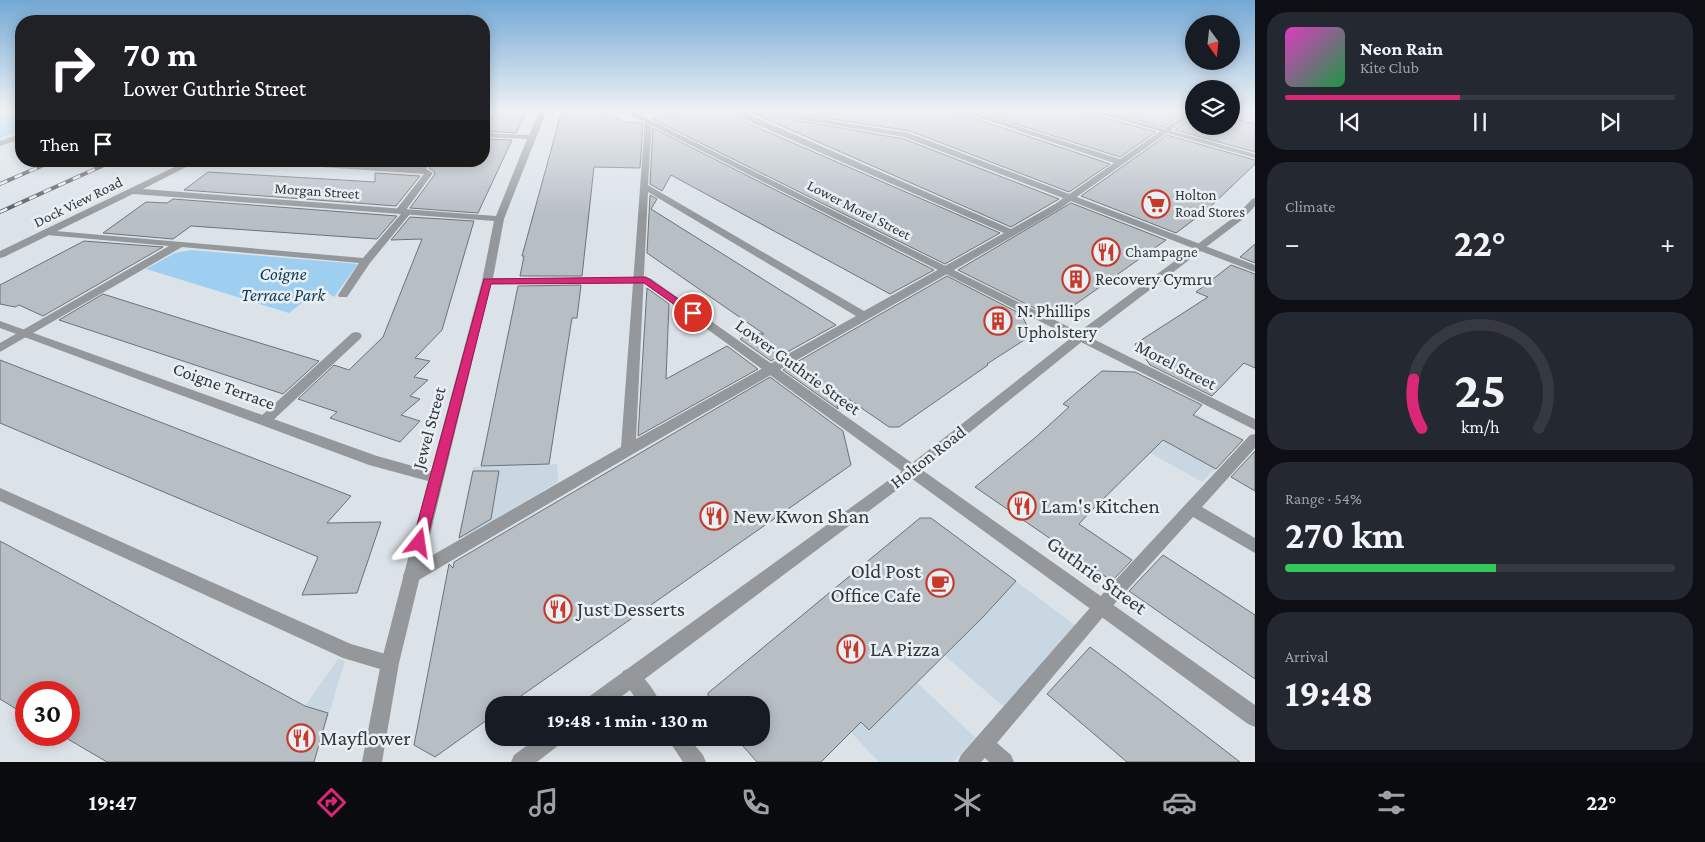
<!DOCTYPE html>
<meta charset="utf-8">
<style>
:root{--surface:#171b24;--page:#242831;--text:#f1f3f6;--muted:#9ea1a6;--line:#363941;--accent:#db2777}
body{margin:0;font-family:"Crimson Pro",serif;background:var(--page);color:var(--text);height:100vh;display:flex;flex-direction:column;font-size:19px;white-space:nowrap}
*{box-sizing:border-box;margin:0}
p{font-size:16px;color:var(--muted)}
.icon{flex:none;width:28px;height:28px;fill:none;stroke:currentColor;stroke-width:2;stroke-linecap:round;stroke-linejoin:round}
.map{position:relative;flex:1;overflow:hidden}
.drawer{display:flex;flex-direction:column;gap:12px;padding:12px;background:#0d0f14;width:450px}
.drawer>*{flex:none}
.top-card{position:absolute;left:15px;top:15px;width:475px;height:152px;border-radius:20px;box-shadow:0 2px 12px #0003;background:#202124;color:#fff;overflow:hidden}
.needle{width:32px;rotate:165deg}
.tools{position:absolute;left:1185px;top:15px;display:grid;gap:10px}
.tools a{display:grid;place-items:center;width:55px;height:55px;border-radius:50%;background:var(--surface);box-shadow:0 2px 12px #0003;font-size:25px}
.speed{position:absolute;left:15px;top:681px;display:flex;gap:10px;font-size:25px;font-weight:700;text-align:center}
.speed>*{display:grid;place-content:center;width:65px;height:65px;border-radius:50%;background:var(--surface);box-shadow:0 2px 12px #0003;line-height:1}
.speed .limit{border:8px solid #d22;background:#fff;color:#111}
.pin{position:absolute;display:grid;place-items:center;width:42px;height:42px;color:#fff;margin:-21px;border:2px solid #fff;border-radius:50%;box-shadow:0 1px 5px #0007}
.me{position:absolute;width:55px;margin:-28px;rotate:15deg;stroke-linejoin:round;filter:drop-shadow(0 0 4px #0008)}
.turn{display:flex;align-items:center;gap:18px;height:105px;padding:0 25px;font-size:22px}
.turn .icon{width:65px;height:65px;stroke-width:2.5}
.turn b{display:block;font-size:35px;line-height:42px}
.then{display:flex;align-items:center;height:48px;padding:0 25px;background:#0003;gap:10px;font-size:19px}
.big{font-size:38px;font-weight:700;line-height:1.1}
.drawer .card{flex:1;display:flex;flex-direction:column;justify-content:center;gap:8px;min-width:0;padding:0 18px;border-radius:20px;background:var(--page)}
.drawer .dial{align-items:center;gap:0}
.dial svg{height:130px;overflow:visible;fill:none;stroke:var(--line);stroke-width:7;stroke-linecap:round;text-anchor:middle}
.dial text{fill:var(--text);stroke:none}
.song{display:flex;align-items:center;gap:15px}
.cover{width:60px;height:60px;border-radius:8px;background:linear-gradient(135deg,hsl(310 70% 55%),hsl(140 70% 35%))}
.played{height:5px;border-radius:2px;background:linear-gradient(90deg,var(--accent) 45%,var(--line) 45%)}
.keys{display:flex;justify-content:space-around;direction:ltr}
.heat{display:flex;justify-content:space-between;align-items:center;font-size:28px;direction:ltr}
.charge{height:8px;border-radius:4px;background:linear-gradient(90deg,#34c759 54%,var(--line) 0)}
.trip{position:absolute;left:485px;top:696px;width:285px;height:50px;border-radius:20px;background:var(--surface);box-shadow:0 2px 12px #0003;font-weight:700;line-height:50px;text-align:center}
.dock{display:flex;height:80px;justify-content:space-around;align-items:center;background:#090b0e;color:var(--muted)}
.dock .icon{width:35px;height:35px}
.dock .on{color:var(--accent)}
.dock b{font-size:22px;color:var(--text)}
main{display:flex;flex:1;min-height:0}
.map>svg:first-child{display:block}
.built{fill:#c9d7e2}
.green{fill:#9ecff1}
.building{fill:#b7bec4;stroke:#6c7278}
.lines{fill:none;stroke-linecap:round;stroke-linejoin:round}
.service{fill:#94989a;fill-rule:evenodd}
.minor{fill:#94989a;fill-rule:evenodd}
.tertiary{fill:#94989a;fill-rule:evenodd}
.rail-casing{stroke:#565a5d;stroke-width:4}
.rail{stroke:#e8f0f6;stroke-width:2.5;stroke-dasharray:8;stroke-linecap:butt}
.route{fill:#db2777;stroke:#8e194d}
.labels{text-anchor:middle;stroke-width:5;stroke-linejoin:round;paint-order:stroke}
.far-street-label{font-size:15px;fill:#343739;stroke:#e8f0f6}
.far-poi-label{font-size:15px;fill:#343739;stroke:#e8f0f6;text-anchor:start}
.park-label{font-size:18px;font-style:italic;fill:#103851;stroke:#e8f0f6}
.poi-label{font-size:18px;fill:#343739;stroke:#e8f0f6;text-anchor:start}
.street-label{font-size:18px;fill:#343739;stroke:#e8f0f6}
.near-poi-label{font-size:21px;fill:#343739;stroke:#e8f0f6;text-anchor:start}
.near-street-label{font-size:21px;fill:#343739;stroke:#e8f0f6}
</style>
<main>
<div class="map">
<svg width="1255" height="762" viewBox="0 0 1255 762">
<rect width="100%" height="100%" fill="#dbe3e9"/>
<path class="built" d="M1231 110H1255V149L1176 128 1194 116V126H1231Z
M1063 404 1191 411 1243 440 1202 482Z
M557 464 558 482 466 536 460 533 473 467Z
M920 518H931L1076 626 1004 707 852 575Z
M825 596 976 738 953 762H879L767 644Z
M338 659 345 661 314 762H262L305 706Z"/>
<path class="green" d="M0 110H21V129L0 138Z
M191 250 358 264 334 297 321 288 289 313 146 269 175 253Z"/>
<path class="building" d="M496 110H527L516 133 484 131Z
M562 110H601L624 122 643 123 640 168 594 167 582 276H520L524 256H522Z
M681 110H733L745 122 1000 233 945 264 652 119Z
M773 110H895L906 111 907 110H955L956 112 1110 164 1069 192 910 131Z
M971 110H1083L1084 112 1156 132 1120 157Z
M1102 110H1175L1185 112 1163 127Z
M750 112 904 139 1059 199 1011 227Z
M1194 116V126H1231V122L1235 119 1255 124V152L1175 130Z
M653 128 934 270 890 294 671 175 662 191 650 184Z
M1167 135 1255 160V164L1208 209 1176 233 1081 196Z
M484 139 512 140 478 213 410 208 435 174 434 171 429 168 433 161H484Z
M376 161H421L418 165Z
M208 172 375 182V173L420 176 396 206 184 190Z
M650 195 657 199 651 209 836 325 771 361 740 339 751 333 764 334 647 253Z
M173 199 397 216 377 239 191 226 173 239 103 233 146 202 167 203Z
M1071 203 1166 240 1066 311 1036 309 958 270Z
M410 217 474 221 442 330 415 358 430 361 414 377 428 380 410 396 420 399 401 415 420 421 400 442 330 418 337 412 298 399 334 365 349 370 383 337 422 239 391 240Z
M84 241 163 247 43 316 19 305 15 307 0 304V285Z
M1255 244V263L1240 257Z
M1231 265 1255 274V368L1244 363 1212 396 1150 365 1135 344 1208 297 1196 292Z
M947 276 1021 314 1032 335 987 364 988 365 899 427H889L834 389 838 409 783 370Z
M581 285 577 318H572L549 464 481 466 518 286Z
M647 288 669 304 666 379 727 346 758 369 638 436Z
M103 294 227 333 319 361 283 394 59 320Z
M0 360 351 496 327 523 381 522 357 593 302 595 318 557 0 423Z
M1102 371 1135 372 1202 405 1193 415 1243 440 1216 469 1163 440 1089 513 1079 524 1132 560 1112 581 975 487 1036 437 1069 407 1063 404Z
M770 377 843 431 851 465 508 705H494V715L435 757 414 745 449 564 453 568 454 562Z
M1255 451V491L1231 477Z
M473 471H499L491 519 459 538Z
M920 518H931L1016 581 983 617 869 730 861 722 821 762H757L736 738H761V705H709L708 693Z
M0 541 305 706 328 713 314 762H107L61 735H69V692H26V715L0 699Z
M1163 555 1255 615V679L1129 591Z
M1090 647 1126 674 1240 762H1127L1047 694Z"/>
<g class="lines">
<path class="service" d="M735 110H742L752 116 1011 229 1055 204 1114 163 957 110H966L1120 159 1191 110H1194V114L1061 208 1015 235 633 454 417 581 411 583 405 581 403 576 405 571 621 447 645 120 652 122 648 185 864 311 1004 233 746 120ZM648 192 856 316 636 439Z
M259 161H310L419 167 423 161H431L426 169 433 173 406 210H410V214L370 263 347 297H339L338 295 359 263 182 247 0 352V343L169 246 47 235 42 232 44 230 363 258 401 214 395 211 424 174 263 163Z
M356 332 360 333 362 336 360 339 269 424H259L257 421 259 418 352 333Z
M1255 434V448L1202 507 1255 538V553L1193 517 1108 611 997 743 1011 755 1014 762H989L985 758 981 762H958L961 755 1096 601 1250 435Z
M0 488 351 644 396 657 399 663 396 669 390 672 343 658 0 501Z"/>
<path class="minor" d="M540 110H547L504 219 493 278H650L1255 705V727L1248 724 644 283 491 284 399 663 382 762H362L381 663 428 481 369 465 0 328V321L377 456 431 471 482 281 494 221 133 194 4 257 0 258V251L187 161H198L143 189 496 216 527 139 484 137V133L529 135Z
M621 110H630L1255 419V430Z
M747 110H763L909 133 1255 265V272L904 137Z
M1085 110H1096L1255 154V158Z
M630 668C643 673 656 692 661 705H640L621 677 623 671Z
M667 738H689L703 755 706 762H683Z"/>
<path class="tertiary" d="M21 134V139L0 146V141Z
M1255 198V206L1243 219 1084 340 917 475 610 705H585L587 698 907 467 1076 334 1237 215 1252 199Z
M537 738H562L559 745 537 762H511L514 755Z"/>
<g class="rail-casing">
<path id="rail" d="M0 184 53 161
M0 212 113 161"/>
</g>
<use href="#rail" class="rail"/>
</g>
<linearGradient id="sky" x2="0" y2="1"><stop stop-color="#73a8d5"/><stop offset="0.51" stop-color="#eff2f5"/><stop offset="1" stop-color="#eff2f5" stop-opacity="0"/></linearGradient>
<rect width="1255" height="216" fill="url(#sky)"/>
<path class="route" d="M646 277 696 311V315H689L644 283 491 284 426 543 424 547 419 549 414 547 412 543 484 279Z"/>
<defs>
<g id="supermarket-ring" transform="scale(1.4375)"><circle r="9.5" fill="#e8f0f6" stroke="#c73a2a" stroke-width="1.5"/><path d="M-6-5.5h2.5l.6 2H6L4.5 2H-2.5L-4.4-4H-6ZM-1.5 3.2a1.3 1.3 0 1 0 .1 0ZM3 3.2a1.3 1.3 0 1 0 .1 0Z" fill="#c73a2a"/></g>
<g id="restaurant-ring" transform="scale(1.4375)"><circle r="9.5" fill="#e8f0f6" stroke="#c73a2a" stroke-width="1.5"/><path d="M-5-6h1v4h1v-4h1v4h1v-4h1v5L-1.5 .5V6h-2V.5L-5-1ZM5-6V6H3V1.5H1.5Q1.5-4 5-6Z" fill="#c73a2a"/></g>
<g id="building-ring" transform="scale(1.4375)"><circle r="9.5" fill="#e8f0f6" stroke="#c73a2a" stroke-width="1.5"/><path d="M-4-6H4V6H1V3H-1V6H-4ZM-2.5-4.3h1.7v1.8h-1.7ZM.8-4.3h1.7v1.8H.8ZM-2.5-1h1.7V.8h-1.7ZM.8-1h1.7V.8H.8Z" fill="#c73a2a"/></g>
<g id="cafe-ring" transform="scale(1.4375)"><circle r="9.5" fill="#e8f0f6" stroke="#c73a2a" stroke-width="1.5"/><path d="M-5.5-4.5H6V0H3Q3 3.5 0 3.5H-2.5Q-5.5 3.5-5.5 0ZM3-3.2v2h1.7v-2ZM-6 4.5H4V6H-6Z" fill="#c73a2a"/></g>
</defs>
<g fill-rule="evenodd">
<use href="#supermarket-ring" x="1156" y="204"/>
<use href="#restaurant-ring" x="1106" y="252"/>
<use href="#building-ring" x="1076" y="279"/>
<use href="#building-ring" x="998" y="321"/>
<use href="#restaurant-ring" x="1022" y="506"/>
<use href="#restaurant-ring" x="714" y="516"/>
<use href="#cafe-ring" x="940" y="583"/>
<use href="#restaurant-ring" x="558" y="609"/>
<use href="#restaurant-ring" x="851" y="649"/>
<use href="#restaurant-ring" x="301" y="738"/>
</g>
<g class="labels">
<g class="far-street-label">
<text transform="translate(317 191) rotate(4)" y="5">Morgan Street</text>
<text transform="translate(78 202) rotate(-26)" y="5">Dock View Road</text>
<text transform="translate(859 210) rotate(27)" y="5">Lower Morel Street</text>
</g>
<g class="far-poi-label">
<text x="1175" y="200">Holton<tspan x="1175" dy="17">Road Stores</tspan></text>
<text x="1125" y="257">Champagne</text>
</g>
<g class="park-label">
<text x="283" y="280">Coigne<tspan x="283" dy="21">Terrace Park</tspan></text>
</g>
<g class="poi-label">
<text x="1095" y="285">Recovery Cymru</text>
<text x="1017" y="317">N. Phillips<tspan x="1017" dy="21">Upholstery</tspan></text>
</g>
<g class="street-label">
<text transform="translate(1176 365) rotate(27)" y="6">Morel Street</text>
<text transform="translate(798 367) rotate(36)" y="6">Lower Guthrie Street</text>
<text transform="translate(224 386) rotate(20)" y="6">Coigne Terrace</text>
<text transform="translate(429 428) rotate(-75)" y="6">Jewel Street</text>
<text transform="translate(928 457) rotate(-38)" y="6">Holton Road</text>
</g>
<g class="near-poi-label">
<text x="1041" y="513">Lam's Kitchen</text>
<text x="733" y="523">New Kwon Shan</text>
<text x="921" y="578" text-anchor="end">Old Post<tspan x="921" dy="24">Office Cafe</tspan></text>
<text x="577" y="616">Just Desserts</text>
<text x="870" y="656">LA Pizza</text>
<text x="320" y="745">Mayflower</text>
</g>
<g class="near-street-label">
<text transform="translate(1097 575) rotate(36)" y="7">Guthrie Street</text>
</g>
</g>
</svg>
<div class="tools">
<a><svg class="needle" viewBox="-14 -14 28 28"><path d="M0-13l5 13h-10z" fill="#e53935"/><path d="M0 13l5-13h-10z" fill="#9ea1a6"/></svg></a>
<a><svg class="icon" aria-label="layers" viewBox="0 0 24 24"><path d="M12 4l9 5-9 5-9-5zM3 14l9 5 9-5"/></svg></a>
</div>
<div class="speed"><div class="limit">30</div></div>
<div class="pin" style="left:693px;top:313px;background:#d93025"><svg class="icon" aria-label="arrive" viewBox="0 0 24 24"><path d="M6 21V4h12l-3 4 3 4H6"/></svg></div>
<svg class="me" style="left:419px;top:543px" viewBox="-20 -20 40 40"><path d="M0-17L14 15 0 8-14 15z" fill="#db2777" stroke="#fff" stroke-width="4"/></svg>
<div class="trip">19:48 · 1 min · 130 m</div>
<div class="top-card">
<div class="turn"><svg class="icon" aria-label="right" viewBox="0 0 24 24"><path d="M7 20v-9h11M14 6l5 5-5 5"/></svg><div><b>70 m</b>Lower Guthrie Street</div></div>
<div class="then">Then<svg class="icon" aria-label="arrive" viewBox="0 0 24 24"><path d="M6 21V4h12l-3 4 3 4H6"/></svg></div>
</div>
</div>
<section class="drawer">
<div class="card">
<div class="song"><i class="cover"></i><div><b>Neon Rain</b><p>Kite Club</p></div></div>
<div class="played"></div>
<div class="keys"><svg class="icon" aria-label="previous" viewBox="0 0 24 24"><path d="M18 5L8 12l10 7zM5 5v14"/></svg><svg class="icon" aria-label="pause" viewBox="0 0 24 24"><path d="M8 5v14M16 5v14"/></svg><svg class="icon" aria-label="next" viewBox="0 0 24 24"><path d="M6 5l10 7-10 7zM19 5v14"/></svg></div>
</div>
<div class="card"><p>Climate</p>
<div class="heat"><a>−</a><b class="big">22°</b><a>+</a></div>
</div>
<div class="card dial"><svg viewBox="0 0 100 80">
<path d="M14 69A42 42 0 1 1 86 69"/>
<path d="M14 69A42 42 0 0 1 9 39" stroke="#db2777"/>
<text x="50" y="56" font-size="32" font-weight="700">25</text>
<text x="50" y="72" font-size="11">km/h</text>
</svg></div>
<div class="card"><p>Range · 54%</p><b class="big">270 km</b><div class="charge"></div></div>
<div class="card"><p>Arrival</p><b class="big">19:48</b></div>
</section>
</main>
<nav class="dock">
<b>19:47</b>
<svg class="icon on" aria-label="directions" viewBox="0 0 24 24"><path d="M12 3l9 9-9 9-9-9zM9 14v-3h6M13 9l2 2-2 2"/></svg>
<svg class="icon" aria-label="music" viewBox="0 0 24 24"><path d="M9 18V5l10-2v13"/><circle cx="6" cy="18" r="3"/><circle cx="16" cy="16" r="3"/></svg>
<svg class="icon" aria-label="phone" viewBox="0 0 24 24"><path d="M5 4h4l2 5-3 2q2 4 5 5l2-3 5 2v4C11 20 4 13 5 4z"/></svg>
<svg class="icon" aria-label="climate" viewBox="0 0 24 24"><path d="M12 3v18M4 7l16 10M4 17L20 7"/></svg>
<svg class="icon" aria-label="car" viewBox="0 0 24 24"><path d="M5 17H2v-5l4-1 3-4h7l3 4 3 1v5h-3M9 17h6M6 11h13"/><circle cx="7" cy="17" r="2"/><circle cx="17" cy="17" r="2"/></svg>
<svg class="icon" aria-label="filters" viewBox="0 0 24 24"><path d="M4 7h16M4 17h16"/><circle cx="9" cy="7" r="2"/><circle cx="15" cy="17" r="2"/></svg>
<b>22°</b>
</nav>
